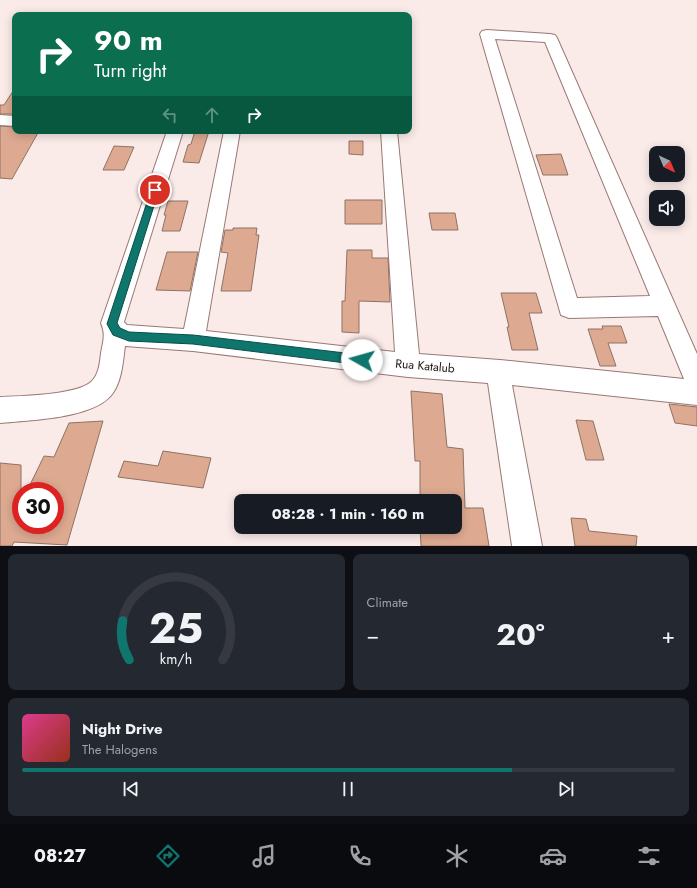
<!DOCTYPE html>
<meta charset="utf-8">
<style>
:root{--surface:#171b24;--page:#242831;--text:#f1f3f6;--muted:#9ea1a6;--line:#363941;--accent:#0f766e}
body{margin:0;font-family:Jost,sans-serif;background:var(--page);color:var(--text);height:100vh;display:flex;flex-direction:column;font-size:15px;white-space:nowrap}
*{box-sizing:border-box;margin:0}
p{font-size:13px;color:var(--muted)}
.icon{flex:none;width:22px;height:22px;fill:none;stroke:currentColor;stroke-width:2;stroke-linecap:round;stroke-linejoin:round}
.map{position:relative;height:546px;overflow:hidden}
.panel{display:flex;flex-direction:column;gap:8px;padding:8px;background:#0d0f14;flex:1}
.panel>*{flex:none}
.hud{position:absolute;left:12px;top:12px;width:400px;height:122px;border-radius:8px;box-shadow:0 2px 10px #0003;background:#0b6e4f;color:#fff;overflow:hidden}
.needle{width:26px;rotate:136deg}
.tools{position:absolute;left:649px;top:146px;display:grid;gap:8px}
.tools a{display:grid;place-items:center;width:36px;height:36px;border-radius:8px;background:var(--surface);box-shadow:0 2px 10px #0003;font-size:20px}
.speed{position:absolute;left:12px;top:482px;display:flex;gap:8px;font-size:20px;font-weight:700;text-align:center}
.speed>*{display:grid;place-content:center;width:52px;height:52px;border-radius:50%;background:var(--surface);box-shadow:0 2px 10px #0003;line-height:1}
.speed .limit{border:6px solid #d22;background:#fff;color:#111}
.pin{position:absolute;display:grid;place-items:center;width:34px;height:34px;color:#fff;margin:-17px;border:2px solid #fff;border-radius:50%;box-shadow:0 1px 4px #0007}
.me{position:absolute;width:44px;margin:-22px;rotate:277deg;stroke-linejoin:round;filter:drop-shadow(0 0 3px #0008)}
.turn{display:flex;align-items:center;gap:14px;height:84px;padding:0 16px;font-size:18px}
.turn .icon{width:52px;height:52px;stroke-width:2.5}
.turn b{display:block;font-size:28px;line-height:34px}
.lanes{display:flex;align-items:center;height:38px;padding:0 16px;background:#0003;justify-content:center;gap:20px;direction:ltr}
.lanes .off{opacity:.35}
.big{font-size:30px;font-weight:700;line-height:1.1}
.panel .tile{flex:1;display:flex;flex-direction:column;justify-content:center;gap:6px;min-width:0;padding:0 14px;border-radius:8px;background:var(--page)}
.panel .dial{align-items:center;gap:0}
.dial svg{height:104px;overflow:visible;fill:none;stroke:var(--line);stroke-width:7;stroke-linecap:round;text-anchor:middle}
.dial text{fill:var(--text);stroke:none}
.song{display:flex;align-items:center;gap:12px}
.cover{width:48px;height:48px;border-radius:6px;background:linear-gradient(135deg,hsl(330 70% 55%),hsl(10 70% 35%))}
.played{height:4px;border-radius:2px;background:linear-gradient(90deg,var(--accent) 75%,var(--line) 75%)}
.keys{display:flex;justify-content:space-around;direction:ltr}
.heat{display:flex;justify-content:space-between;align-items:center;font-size:22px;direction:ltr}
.panel .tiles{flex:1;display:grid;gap:8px;grid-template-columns:1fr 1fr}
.tile:last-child{grid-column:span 2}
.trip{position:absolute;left:234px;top:494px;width:228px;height:40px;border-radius:8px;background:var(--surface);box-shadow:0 2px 10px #0003;font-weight:700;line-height:40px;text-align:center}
.menu{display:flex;height:64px;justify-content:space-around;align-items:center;background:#090b0e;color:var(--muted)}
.menu .icon{width:28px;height:28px}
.menu .current{color:var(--accent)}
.menu b{font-size:18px;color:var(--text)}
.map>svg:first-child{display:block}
.building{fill:#dda991;stroke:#8e7264}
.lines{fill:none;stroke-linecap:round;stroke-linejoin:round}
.minor-casing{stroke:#997874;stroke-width:2}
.minor{fill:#fff;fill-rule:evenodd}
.route{fill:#0f766e;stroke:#0a4d48}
.labels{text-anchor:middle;stroke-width:3;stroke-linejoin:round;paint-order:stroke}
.street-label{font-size:12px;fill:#1d110f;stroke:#fcfcfc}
</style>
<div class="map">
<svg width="697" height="546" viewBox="0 0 697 546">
<rect width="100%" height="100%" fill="#faebe9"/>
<path class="building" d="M15 88V114H0V105H4Z
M0 126 15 127V131H39L12 179 0 178Z
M195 131H209L199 163 183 162 188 145 191 144Z
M349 141H363V155L349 154Z
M114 146 134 147 124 170H103Z
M561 154 568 175H543L536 155Z
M345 200H382V224H345Z
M168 201H188L180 231H162L166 215H164Z
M429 213H455L458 230H432Z
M233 228H257L256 235H259L251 291H221L228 253 221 252 225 230H233Z
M347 250H372V258H388L390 302 359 301V333L342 332V301H345Z
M167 252H198L190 291 156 290Z
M501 293H536L542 313H529L538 350H512L507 327H509Z
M602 326H621L627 343H608L616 366H600L588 329H603Z
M411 391 442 394 447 447 463 449 465 508H483L489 546H421L420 527H455V501L420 498V461H415Z
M669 404 697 407V426L675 423Z
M576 420 593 421 604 460H586Z
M103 421 67 545 14 542 12 546H0V463L21 465V525H55V491H27L44 456 54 457 69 423Z
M163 451 211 458 203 488 118 477 124 461 158 466Z
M571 518 586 519 589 531 637 536 636 546H575Z"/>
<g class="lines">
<g class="minor-casing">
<path id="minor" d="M487 30 550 34 555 35 557 38 697 354V405L512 385 542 546H512L488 383 408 377 193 351 125 346C123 361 122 380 113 393 95 419 29 420 0 423V397C21 396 76 395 91 382 99 375 100 362 101 353 103 341 106 335 101 323L167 131H183L124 322 127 325 184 329 224 131H240L206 331 395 352 381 131H397L419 354 500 360 684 379 658 316 569 318 561 315 480 34 482 31ZM495 39 545 42 650 296 577 298Z
M0 115 15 116V126L0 125Z"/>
</g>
<use href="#minor" class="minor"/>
</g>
<path class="route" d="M155 187 159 190 117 323 120 328 129 332 193 335 362 355 365 356 367 360 365 363 362 365 193 344 129 341 113 335 107 324 151 190Z"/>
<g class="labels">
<g class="street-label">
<text transform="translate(425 366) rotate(5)" y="4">Rua Katalub</text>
</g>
</g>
</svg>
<div class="tools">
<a><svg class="needle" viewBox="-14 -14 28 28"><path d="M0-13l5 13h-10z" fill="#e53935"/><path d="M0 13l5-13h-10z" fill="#9ea1a6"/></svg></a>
<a><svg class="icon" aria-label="sound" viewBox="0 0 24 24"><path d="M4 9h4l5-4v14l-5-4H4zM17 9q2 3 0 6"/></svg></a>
</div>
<div class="speed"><div class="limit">30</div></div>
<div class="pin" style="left:155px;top:190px;background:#d93025"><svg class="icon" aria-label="arrive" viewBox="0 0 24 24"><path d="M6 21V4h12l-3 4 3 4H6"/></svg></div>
<svg class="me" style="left:362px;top:360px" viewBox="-20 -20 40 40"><circle r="19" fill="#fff"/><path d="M0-13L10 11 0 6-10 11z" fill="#0f766e"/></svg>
<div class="trip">08:28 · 1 min · 160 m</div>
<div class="hud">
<div class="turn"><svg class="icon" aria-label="right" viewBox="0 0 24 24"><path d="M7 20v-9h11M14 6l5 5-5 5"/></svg><div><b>90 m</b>Turn right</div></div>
<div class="lanes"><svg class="icon off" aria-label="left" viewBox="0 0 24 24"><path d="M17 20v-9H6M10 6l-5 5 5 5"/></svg><svg class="icon off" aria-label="ahead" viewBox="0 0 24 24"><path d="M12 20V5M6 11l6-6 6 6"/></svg><svg class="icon" aria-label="right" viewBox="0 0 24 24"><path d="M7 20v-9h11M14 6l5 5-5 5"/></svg></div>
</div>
</div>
<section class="panel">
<div class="tiles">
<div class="tile dial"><svg viewBox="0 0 100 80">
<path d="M14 69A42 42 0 1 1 86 69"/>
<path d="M14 69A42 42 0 0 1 9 39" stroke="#0f766e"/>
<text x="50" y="56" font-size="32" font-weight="700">25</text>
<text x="50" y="72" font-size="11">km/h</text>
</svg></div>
<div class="tile"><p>Climate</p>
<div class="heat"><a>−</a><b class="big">20°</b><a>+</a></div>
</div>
<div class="tile">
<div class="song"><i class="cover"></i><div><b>Night Drive</b><p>The Halogens</p></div></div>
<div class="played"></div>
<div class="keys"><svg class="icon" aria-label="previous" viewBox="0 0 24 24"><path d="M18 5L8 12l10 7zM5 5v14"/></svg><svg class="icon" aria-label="pause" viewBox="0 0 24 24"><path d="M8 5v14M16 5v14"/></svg><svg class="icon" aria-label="next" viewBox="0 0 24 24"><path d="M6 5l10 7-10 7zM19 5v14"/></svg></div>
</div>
</div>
</section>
<nav class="menu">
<b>08:27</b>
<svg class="icon current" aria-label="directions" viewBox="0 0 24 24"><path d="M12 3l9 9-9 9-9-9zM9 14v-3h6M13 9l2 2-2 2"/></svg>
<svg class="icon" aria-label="music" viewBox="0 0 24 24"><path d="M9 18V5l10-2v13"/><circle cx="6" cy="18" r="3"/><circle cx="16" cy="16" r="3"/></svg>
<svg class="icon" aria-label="phone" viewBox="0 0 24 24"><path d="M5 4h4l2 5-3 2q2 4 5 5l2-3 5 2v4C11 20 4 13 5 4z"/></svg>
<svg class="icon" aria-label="climate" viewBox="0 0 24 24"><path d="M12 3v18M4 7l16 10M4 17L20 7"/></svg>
<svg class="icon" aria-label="car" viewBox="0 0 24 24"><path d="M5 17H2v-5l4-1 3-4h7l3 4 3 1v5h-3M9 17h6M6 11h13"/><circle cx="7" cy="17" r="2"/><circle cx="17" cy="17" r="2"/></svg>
<svg class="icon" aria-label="filters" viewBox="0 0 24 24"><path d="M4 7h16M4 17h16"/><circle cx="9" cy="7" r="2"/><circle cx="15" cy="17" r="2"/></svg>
</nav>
